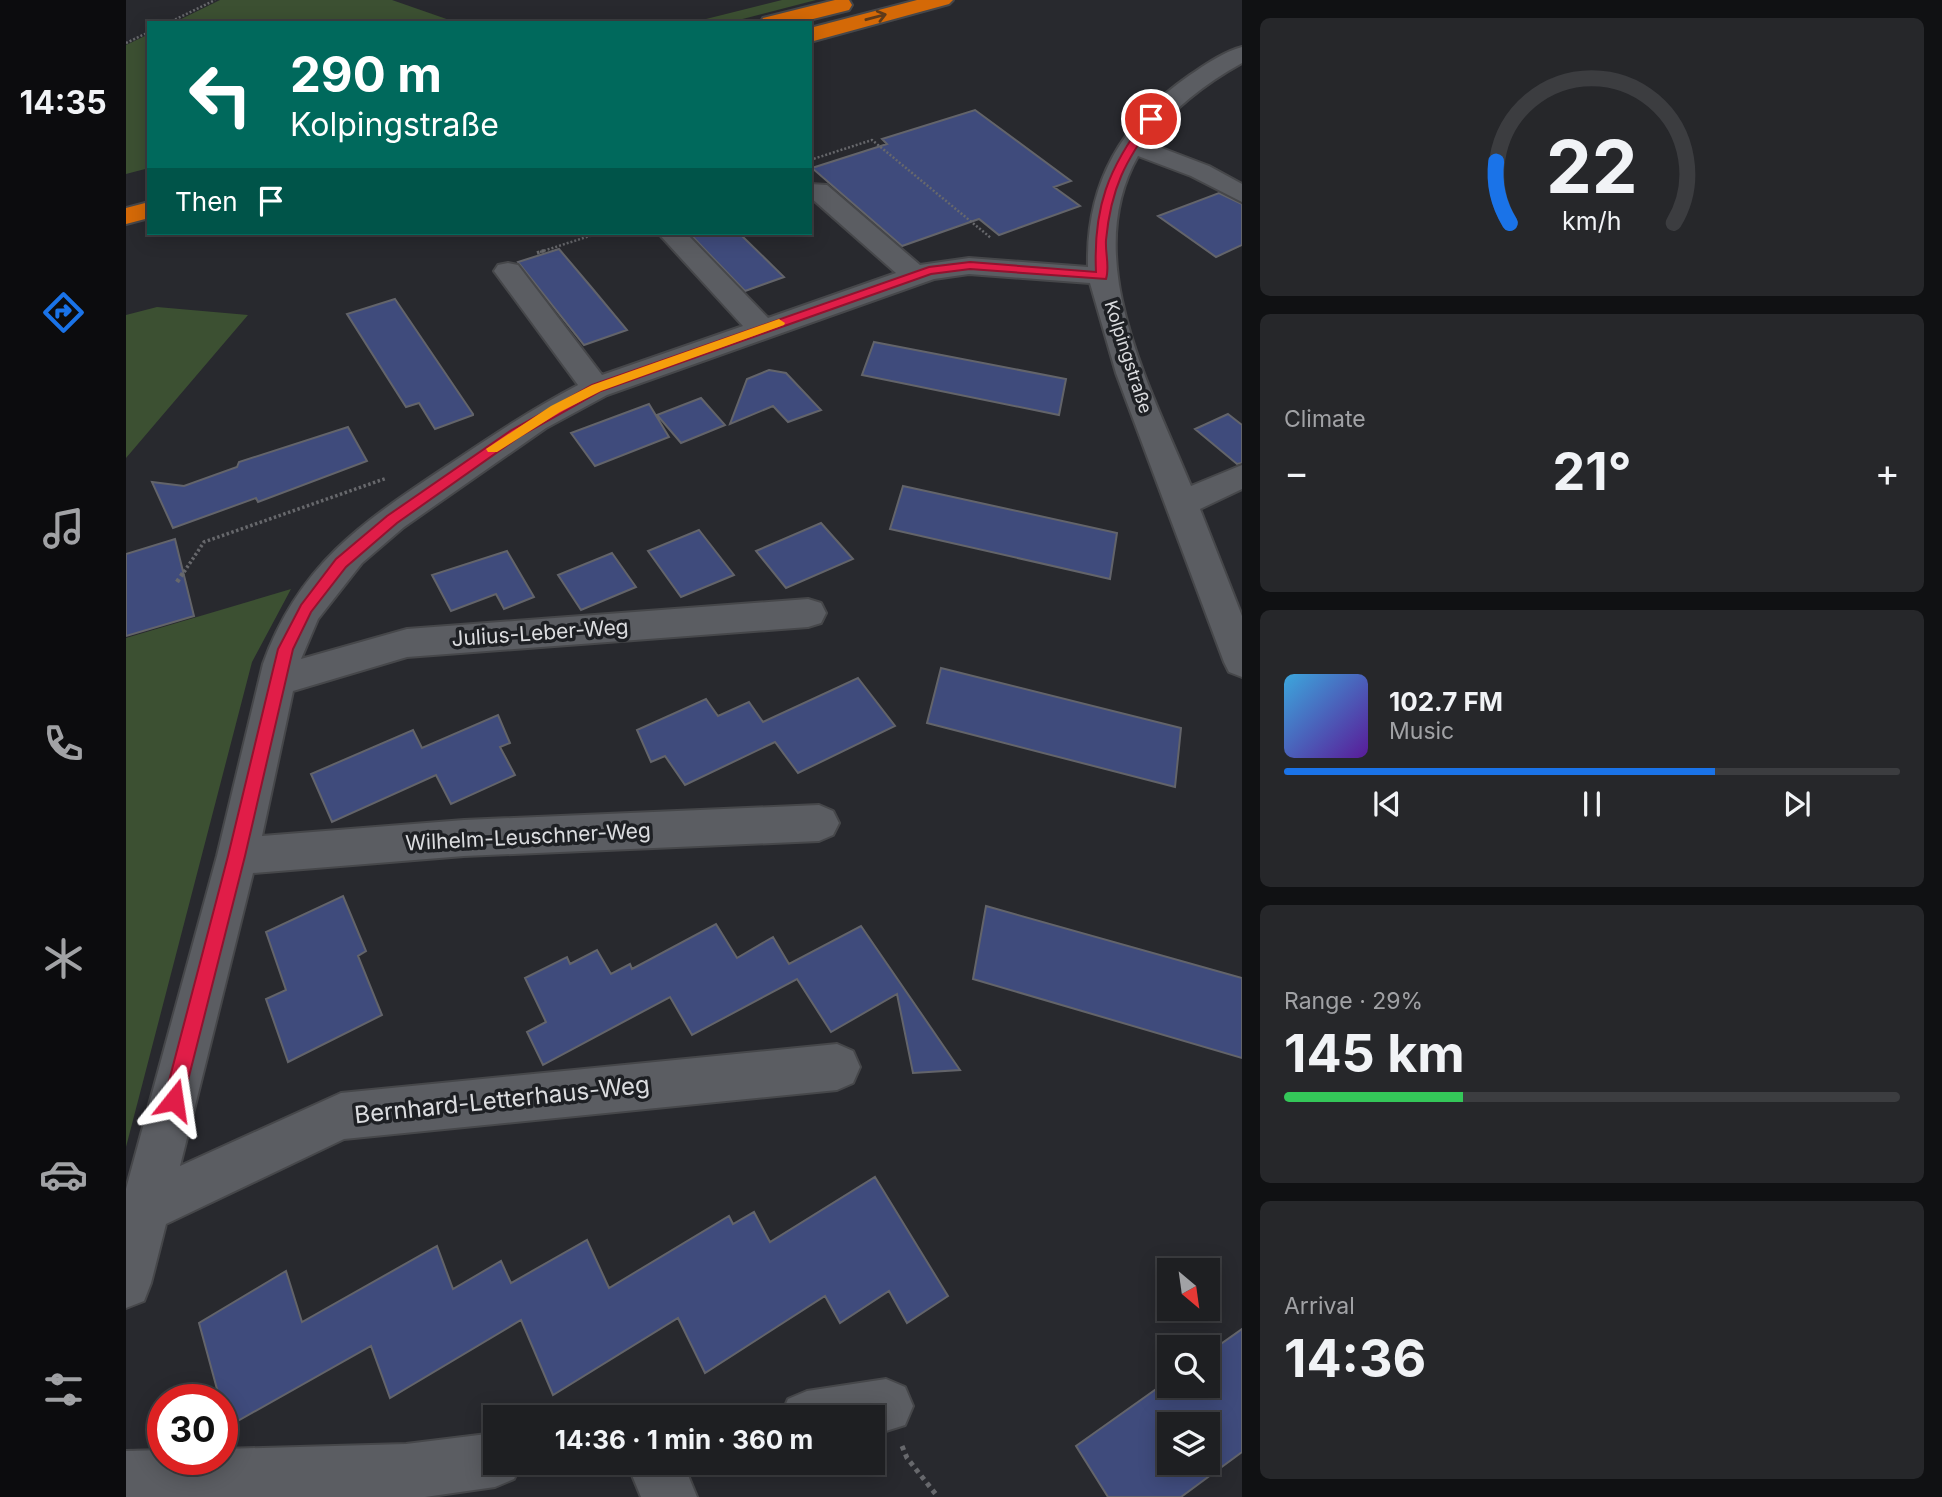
<!DOCTYPE html>
<meta charset="utf-8">
<style>
:root{--surface:#1e1f22;--page:#26272a;--text:#f1f3f6;--muted:#a1a2a5;--line:#3c3d40;--accent:#1a73e8}
body{margin:0;font-family:Inter,sans-serif;background:var(--page);color:var(--text);height:100vh;display:flex;flex-direction:column;font-size:26px;white-space:nowrap}
*{box-sizing:border-box;margin:0}
p{font-size:23px;color:var(--muted)}
.icon{flex:none;width:38px;height:38px;fill:none;stroke:currentColor;stroke-width:2;stroke-linecap:round;stroke-linejoin:round}
.map{position:relative;flex:1;overflow:hidden}
.side{display:flex;flex-direction:column;gap:18px;padding:18px;background:#101113;width:700px}
.side>*{flex:none}
.hud{position:absolute;left:21px;top:21px;width:665px;height:214px;border-radius:0px;box-shadow:0 4px 18px #0003,0 0 0 2px var(--line);background:#00695c;color:#fff;overflow:hidden}
.needle{width:46px;rotate:151deg}
.fabs{position:absolute;left:1031px;top:1258px;display:grid;gap:14px}
.fabs a{display:grid;place-items:center;width:63px;height:63px;border-radius:0px;background:var(--surface);box-shadow:0 4px 18px #0003,0 0 0 2px var(--line);font-size:35px}
.speed{position:absolute;left:21px;top:1384px;display:flex;gap:14px;font-size:35px;font-weight:700;text-align:center}
.speed>*{display:grid;place-content:center;width:91px;height:91px;border-radius:50%;background:var(--surface);box-shadow:0 4px 18px #0003,0 0 0 2px var(--line);line-height:1}
.speed .limit{border:10px solid #d22;background:#fff;color:#111}
.pin{position:absolute;display:grid;place-items:center;width:60px;height:60px;color:#fff;margin:-30px;border:4px solid #fff;border-radius:50%;box-shadow:0 2px 7px #0007}
.me{position:absolute;width:77px;margin:-38px;rotate:15deg;stroke-linejoin:round;filter:drop-shadow(0 0 5px #0008)}
.turn{display:flex;align-items:center;gap:24px;height:147px;padding:0 28px;font-size:32px}
.turn .icon{width:91px;height:91px;stroke-width:2.5}
.turn b{display:block;font-size:49px;line-height:60px}
.then{display:flex;align-items:center;height:66px;padding:0 28px;background:#0003;gap:14px;font-size:26px}
.big{font-size:52px;font-weight:700;line-height:1.1}
.side .card{flex:1;display:flex;flex-direction:column;justify-content:center;gap:10px;min-width:0;padding:0 24px;border-radius:10px;background:var(--page)}
.side .dial{align-items:center;gap:0}
.dial svg{height:182px;overflow:visible;fill:none;stroke:var(--line);stroke-width:7;stroke-linecap:round;text-anchor:middle}
.dial text{fill:var(--text);stroke:none}
.song{display:flex;align-items:center;gap:21px}
.cover{width:84px;height:84px;border-radius:10px;background:linear-gradient(135deg,hsl(200 70% 55%),hsl(270 70% 35%))}
.played{height:7px;border-radius:4px;background:linear-gradient(90deg,var(--accent) 70%,var(--line) 70%)}
.keys{display:flex;justify-content:space-around;direction:ltr}
.heat{display:flex;justify-content:space-between;align-items:center;font-size:38px;direction:ltr}
.charge{height:10px;border-radius:5px;background:linear-gradient(90deg,#34c759 29%,var(--line) 0)}
.trip{position:absolute;left:357px;top:1405px;width:402px;height:70px;border-radius:0px;background:var(--surface);box-shadow:0 4px 18px #0003,0 0 0 2px var(--line);font-weight:700;line-height:70px;text-align:center}
main{display:flex;flex:1;min-height:0}
.tabs{display:flex;flex-direction:column;width:126px;justify-content:space-around;align-items:center;background:#0c0c0e;color:var(--muted)}
.tabs .icon{width:49px;height:49px}
.tabs .on{color:var(--accent)}
.tabs b{font-size:32px;color:var(--text)}
.map>svg:first-child{display:block}
.green{fill:#3c5032}
.building{fill:#3f4b7c;stroke:#63646a;stroke-width:2;fill-rule:evenodd}
.lines{fill:none;stroke-linecap:round;stroke-linejoin:round}
.minor-casing{stroke:#46474a;stroke-width:4}
.highway-casing{stroke:#46474a;stroke-width:4}
.path-far3{stroke:#67686c;stroke-width:2.5;stroke-dasharray:2 2;stroke-linecap:butt}
.path-far2{stroke:#67686c;stroke-width:3.5;stroke-dasharray:2.5 2.5;stroke-linecap:butt}
.path-far1{stroke:#67686c;stroke-width:4.5;stroke-dasharray:3.5 3.5;stroke-linecap:butt}
.path{stroke:#67686c;stroke-width:5;stroke-dasharray:4.5 4.5;stroke-linecap:butt}
.minor{fill:#5b5d62;fill-rule:evenodd}
.highway{fill:#d46907;fill-rule:evenodd}
.oneway{stroke:#5e3a1a}
.route{fill:#e11d48;stroke:#92132f;stroke-width:2}
.slow{fill:#f59e0b}
.labels{text-anchor:middle;stroke-width:7;stroke-linejoin:round;paint-order:stroke}
.far-street-label{font-size:18px;fill:#dbdcdf;stroke:#1e2024}
.street-label{font-size:21px;fill:#dbdcdf;stroke:#1e2024}
.near-street-label{font-size:24px;fill:#dbdcdf;stroke:#1e2024}
</style>
<main>
<nav class="tabs">
<b>14:35</b>
<svg class="icon on" aria-label="directions" viewBox="0 0 24 24"><path d="M12 3l9 9-9 9-9-9zM9 14v-3h6M13 9l2 2-2 2"/></svg>
<svg class="icon" aria-label="music" viewBox="0 0 24 24"><path d="M9 18V5l10-2v13"/><circle cx="6" cy="18" r="3"/><circle cx="16" cy="16" r="3"/></svg>
<svg class="icon" aria-label="phone" viewBox="0 0 24 24"><path d="M5 4h4l2 5-3 2q2 4 5 5l2-3 5 2v4C11 20 4 13 5 4z"/></svg>
<svg class="icon" aria-label="climate" viewBox="0 0 24 24"><path d="M12 3v18M4 7l16 10M4 17L20 7"/></svg>
<svg class="icon" aria-label="car" viewBox="0 0 24 24"><path d="M5 17H2v-5l4-1 3-4h7l3 4 3 1v5h-3M9 17h6M6 11h13"/><circle cx="7" cy="17" r="2"/><circle cx="17" cy="17" r="2"/></svg>
<svg class="icon" aria-label="filters" viewBox="0 0 24 24"><path d="M4 7h16M4 17h16"/><circle cx="9" cy="7" r="2"/><circle cx="15" cy="17" r="2"/></svg>
</nav>
<div class="map">
<svg width="1116" height="1497" viewBox="0 0 1116 1497">
<rect width="100%" height="100%" fill="#28292e"/>
<path class="green" d="M94 0H266L332 23H47Z
M656 0H690L601 23H564Z
M23 34V168L0 174V45Z
M31 307 122 315 0 458V315Z
M165 589 126 662 0 1147V638Z"/>
<path class="building" d="M849 110 945 181 928 187 954 206 873 235 853 219 776 246 686 168 761 144 756 139Z
M1093 193 1116 204V245L1090 257 1032 216Z
M563 233H613L658 277 619 291Z
M433 249 466 288 501 330 458 345 392 262Z
M269 299 347 414V415L309 429 293 403 280 407 221 314Z
M748 342 940 379 933 415 736 375Z
M643 370 660 373 695 410 662 422 647 406 604 424 621 379Z
M575 398 599 425 555 443 531 415Z
M523 404 543 437 469 466 445 433Z
M1102 414 1116 425V463L1111 464 1069 429Z
M222 427 241 461 132 502 130 498 47 528 26 482 58 486 111 467 113 462Z
M777 486 991 533 984 579 764 529Z
M695 523 727 559 660 588 630 551Z
M573 530 608 575 555 597 522 551Z
M49 539 68 616 0 636V554Z
M381 551 408 597 378 609 370 594 325 611 306 575Z
M486 553 510 587 455 610 432 575Z
M815 668 1055 728 1049 787 801 723Z
M732 678 769 726 672 773 649 742 559 785 539 756 525 762 511 730 580 699 592 716 623 702 637 722Z
M372 715 384 743 374 747 389 775 325 804 310 775 206 822 185 774 287 730 296 748Z
M217 896 240 951 232 956 256 1015 162 1062 140 999 160 990 140 932Z
M860 906 1116 978V1058L847 979Z
M590 924 611 958 647 937 663 964 735 926 834 1070 787 1073 771 994 705 1032 671 979 566 1035 544 997 417 1065 401 1032 420 1022 399 978 441 957 444 964 471 950 485 974 504 964 506 969Z
M749 1177 822 1296 781 1323 763 1291 714 1323 699 1296 579 1373 552 1318 427 1395 395 1320 264 1398 245 1346 101 1427 96 1400H94L73 1323 160 1271 176 1322 311 1246 327 1289 375 1261 385 1283 461 1240 483 1288 603 1216 607 1224 628 1212 644 1242Z
M1116 1329V1452L1055 1497H982L950 1446 1043 1380V1386H1082V1353ZM1043 1424H1082V1463H1043Z"/>
<g class="lines">
<g class="minor-casing">
<path id="minor" d="M1116 47V63C1078 84 1047 109 1020 142L1083 166 1116 184V202L1065 176 1012 156C953 259 1025 388 1065 486L1116 465V489L1074 509 1116 616V677L1103 672 1098 662 990 373 964 283 843 274 808 279 481 395 420 428 278 527 236 563 192 619 175 659 281 629 682 599 695 603 700 613 695 623 682 627 281 657 167 691 136 836 338 820 693 805 707 811 713 823 707 835 693 841 338 856 127 873 54 1166 215 1093 711 1044 727 1051 734 1067 727 1083 711 1090 218 1139 40 1224 25 1283 18 1301 0 1308V1189L91 856 137 664C173 564 237 522 321 466 364 437 406 409 452 385L368 271 372 265 382 263 392 265 476 375 617 326 532 233H560L642 318 770 273 684 197V184L701 185 794 265 843 258 962 267C960 183 995 123 1064 75 1079 65 1097 52 1116 47Z
M760 1379 779 1387 787 1406 779 1425 747 1435V1418H654L662 1399 681 1391Z
M369 1433V1463H395L388 1479 369 1487 299 1497H0V1451L37 1450V1460H96V1449L280 1444Z
M501 1463H557L571 1497H515Z"/>
</g>
<g class="highway-casing">
<path id="highway" d="M709 0H723L726 5 723 10 671 23H634L637 18Z
M791 0H827L823 4 684 42V28Z
M23 202V218L0 224V208Z"/>
</g>
<path class="path-far3" d="M42 23 89 0
M0 43 23 32
M684 160 746 140 865 238
M414 252 473 233"/>
<path class="path-far2" d="M411 253 420 250
M58 572 78 542 261 478"/>
<path class="path-far1" d="M51 582 59 570"/>
<path class="path" d="M776 1446 781 1458 812 1497"/>
<use href="#minor" class="minor"/>
<use href="#highway" class="highway"/>
</g>
<defs><path id="oneway-shaft" d="M-6 0H5M1.5-3L5.5 0L1.5 3" fill="none" stroke-width="1.6" stroke-linecap="round" stroke-linejoin="round" transform="scale(1.75)"/></defs>
<use class="oneway" href="#oneway-shaft" transform="translate(750 17) rotate(-15)"/>
<path class="route" d="M1021 117 1030 119C999 161 985 188 980 240 979 253 984 267 980 279L844 269 805 274 475 391 393 437 271 523 220 567 185 612 167 649 119 856 57 1100 54 1107 48 1110 41 1107 38 1100 102 856 152 649 175 605 210 559 261 516 384 431 466 385 803 267 844 262 970 272C967 208 982 168 1021 117Z"/>
<path class="slow" d="M653 319 659 323 658 325 475 391 434 412 371 452H362L360 449 425 406 466 385Z"/>
<g class="labels">
<g class="far-street-label">
<text transform="translate(1002 357) rotate(72)" y="6">Kolpingstraße</text>
</g>
<g class="street-label">
<text transform="translate(414 633) rotate(-4)" y="7">Julius-Leber-Weg</text>
<text transform="translate(402 837) rotate(-3)" y="7">Wilhelm-Leuschner-Weg</text>
</g>
<g class="near-street-label">
<text transform="translate(376 1100) rotate(-6)" y="8">Bernhard-Letterhaus-Weg</text>
</g>
</g>
</svg>
<div class="fabs">
<a><svg class="needle" viewBox="-14 -14 28 28"><path d="M0-13l5 13h-10z" fill="#e53935"/><path d="M0 13l5-13h-10z" fill="#a1a2a5"/></svg></a>
<a><svg class="icon" aria-label="search" viewBox="0 0 24 24"><circle cx="10" cy="10" r="6"/><path d="M15 15l6 6"/></svg></a>
<a><svg class="icon" aria-label="layers" viewBox="0 0 24 24"><path d="M12 4l9 5-9 5-9-5zM3 14l9 5 9-5"/></svg></a>
</div>
<div class="speed"><div class="limit">30</div></div>
<div class="pin" style="left:1025px;top:119px;background:#d93025"><svg class="icon" aria-label="arrive" viewBox="0 0 24 24"><path d="M6 21V4h12l-3 4 3 4H6"/></svg></div>
<svg class="me" style="left:48px;top:1100px" viewBox="-20 -20 40 40"><path d="M0-17L14 15 0 8-14 15z" fill="#e11d48" stroke="#fff" stroke-width="4"/></svg>
<div class="trip">14:36 · 1 min · 360 m</div>
<div class="hud">
<div class="turn"><svg class="icon" aria-label="left" viewBox="0 0 24 24"><path d="M17 20v-9H6M10 6l-5 5 5 5"/></svg><div><b>290 m</b>Kolpingstraße</div></div>
<div class="then">Then<svg class="icon" aria-label="arrive" viewBox="0 0 24 24"><path d="M6 21V4h12l-3 4 3 4H6"/></svg></div>
</div>
</div>
<section class="side">
<div class="card dial"><svg viewBox="0 0 100 80">
<path d="M14 69A42 42 0 1 1 86 69"/>
<path d="M14 69A42 42 0 0 1 8 42" stroke="#1a73e8"/>
<text x="50" y="56" font-size="32" font-weight="700">22</text>
<text x="50" y="72" font-size="11">km/h</text>
</svg></div>
<div class="card"><p>Climate</p>
<div class="heat"><a>−</a><b class="big">21°</b><a>+</a></div>
</div>
<div class="card">
<div class="song"><i class="cover"></i><div><b>102.7 FM</b><p>Music</p></div></div>
<div class="played"></div>
<div class="keys"><svg class="icon" aria-label="previous" viewBox="0 0 24 24"><path d="M18 5L8 12l10 7zM5 5v14"/></svg><svg class="icon" aria-label="pause" viewBox="0 0 24 24"><path d="M8 5v14M16 5v14"/></svg><svg class="icon" aria-label="next" viewBox="0 0 24 24"><path d="M6 5l10 7-10 7zM19 5v14"/></svg></div>
</div>
<div class="card"><p>Range · 29%</p><b class="big">145 km</b><div class="charge"></div></div>
<div class="card"><p>Arrival</p><b class="big">14:36</b></div>
</section>
</main>
